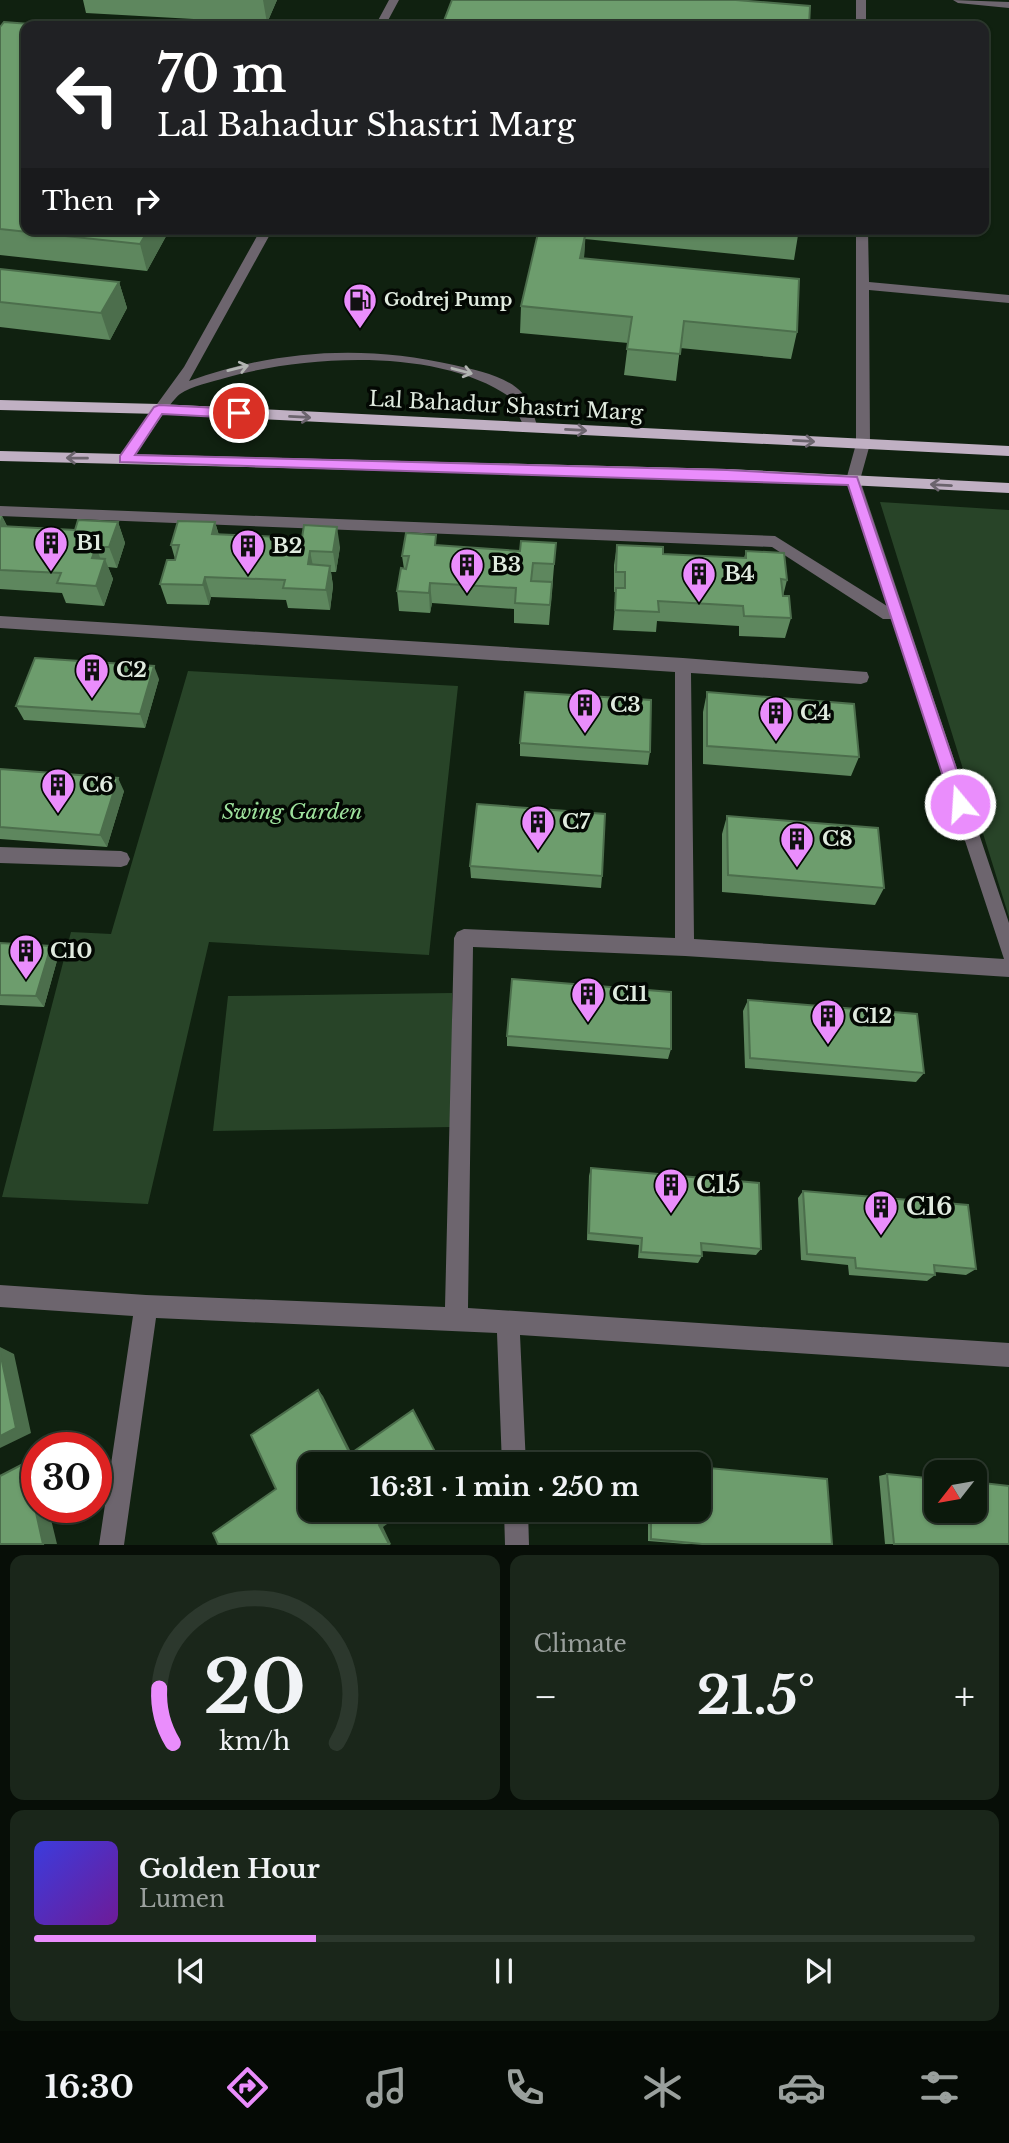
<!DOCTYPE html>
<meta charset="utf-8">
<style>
:root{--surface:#0c190c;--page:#1a261a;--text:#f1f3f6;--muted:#9aa09d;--line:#2c382d;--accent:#ea8dfc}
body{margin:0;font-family:"Libre Baskerville",serif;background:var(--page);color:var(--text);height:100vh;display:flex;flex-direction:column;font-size:26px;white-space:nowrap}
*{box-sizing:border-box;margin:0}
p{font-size:23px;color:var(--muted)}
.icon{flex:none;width:38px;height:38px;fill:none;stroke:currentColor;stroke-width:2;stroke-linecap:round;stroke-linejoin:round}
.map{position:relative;height:1545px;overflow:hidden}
.side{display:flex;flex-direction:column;gap:10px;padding:10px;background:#070e07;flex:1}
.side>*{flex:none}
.top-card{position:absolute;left:21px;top:21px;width:968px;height:214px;border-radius:14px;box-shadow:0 2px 5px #0004,0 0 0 2px var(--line);background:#202124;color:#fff;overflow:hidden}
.needle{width:46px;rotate:239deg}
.tools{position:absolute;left:924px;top:1460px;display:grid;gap:14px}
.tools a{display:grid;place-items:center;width:63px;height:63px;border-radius:14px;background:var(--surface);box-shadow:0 2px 5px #0004,0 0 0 2px var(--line);font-size:35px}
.speed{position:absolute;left:21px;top:1432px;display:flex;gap:14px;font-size:35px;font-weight:700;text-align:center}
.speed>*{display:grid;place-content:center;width:91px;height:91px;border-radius:50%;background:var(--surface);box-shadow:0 2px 5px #0004,0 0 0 2px var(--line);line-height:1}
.speed .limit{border:10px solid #d22;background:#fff;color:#111}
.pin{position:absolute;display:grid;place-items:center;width:60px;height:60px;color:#fff;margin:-30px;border:4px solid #fff;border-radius:50%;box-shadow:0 2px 7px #0007}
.me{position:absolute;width:77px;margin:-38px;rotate:342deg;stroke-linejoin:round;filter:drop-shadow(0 0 5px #0008)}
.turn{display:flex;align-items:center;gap:24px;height:147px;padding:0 21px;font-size:32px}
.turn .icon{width:91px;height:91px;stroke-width:2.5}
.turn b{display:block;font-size:49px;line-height:60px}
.then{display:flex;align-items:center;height:66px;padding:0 21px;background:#0003;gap:14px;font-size:26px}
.big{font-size:52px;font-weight:700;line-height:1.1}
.side .widget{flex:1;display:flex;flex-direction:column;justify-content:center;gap:10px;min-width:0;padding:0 24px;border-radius:14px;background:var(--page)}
.side .dial{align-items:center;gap:0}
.dial svg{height:182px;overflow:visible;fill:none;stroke:var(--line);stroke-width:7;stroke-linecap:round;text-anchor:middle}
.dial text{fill:var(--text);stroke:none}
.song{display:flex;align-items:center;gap:21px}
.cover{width:84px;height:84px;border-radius:10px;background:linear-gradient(135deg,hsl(240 70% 55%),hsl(280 70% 35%))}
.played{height:7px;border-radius:4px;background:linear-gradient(90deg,var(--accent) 30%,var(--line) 30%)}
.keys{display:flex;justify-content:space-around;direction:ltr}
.heat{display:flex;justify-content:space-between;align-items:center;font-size:38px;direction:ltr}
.side .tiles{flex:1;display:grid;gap:10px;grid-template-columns:1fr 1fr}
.widget:last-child{grid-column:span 2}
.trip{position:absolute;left:298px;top:1452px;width:413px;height:70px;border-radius:14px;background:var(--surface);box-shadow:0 2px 5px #0004,0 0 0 2px var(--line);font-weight:700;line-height:70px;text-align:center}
.menu{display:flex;height:112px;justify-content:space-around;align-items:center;background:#050a05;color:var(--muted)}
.menu .icon{width:49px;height:49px}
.menu .active{color:var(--accent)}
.menu b{font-size:32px;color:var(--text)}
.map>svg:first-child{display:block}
.green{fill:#284428}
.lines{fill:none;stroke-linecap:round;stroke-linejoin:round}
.service{fill:#6d656e;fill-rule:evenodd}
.pedestrian{fill:#6d656e;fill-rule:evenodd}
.minor{fill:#6d656e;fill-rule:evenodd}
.primary{fill:#c0b0c3;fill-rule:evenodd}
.wall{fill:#5e875e}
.shaded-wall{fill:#4c6e4c}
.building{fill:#6d9d6d;stroke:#4c6e4c;stroke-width:2}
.oneway{stroke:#b2b5b2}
.oneway2{stroke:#6b646d}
.route{fill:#ea8dfc;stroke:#985ca4;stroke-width:2}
.labels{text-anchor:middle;stroke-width:7;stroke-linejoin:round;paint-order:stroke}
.far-poi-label{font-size:18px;font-weight:bold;fill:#e0ebdf;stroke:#030803;text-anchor:start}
.street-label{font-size:21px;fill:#e0ebdf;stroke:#030803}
.poi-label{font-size:21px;font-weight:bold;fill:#e0ebdf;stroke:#030803;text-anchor:start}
.park-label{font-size:21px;font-style:italic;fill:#9ee29d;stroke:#030803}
.near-poi-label{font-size:24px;font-weight:bold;fill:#e0ebdf;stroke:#030803;text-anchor:start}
</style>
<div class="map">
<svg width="1009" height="1545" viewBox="0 0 1009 1545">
<rect width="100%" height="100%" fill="#102110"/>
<path class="green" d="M880 502 1009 510V917Z
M188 671 458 686 429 955 209 942 148 1204 2 1197 71 932 111 934Z
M452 993V1127L213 1131 228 996Z"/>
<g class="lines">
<path class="service" d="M389 0H399L385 26H375Z
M856 0H866V26H856Z
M953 0 1009 2V8L958 3Z
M261 229H273L189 381C276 350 363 344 454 365 475 370 508 376 523 394 531 403 534 417 538 428L536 431H526L510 397C438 347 305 355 225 378 212 382 191 386 180 394 170 401 140 449 130 463H120V455L184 367Z
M856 229H868L869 282 1009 295V303L869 290 870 444 863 449 856 444Z"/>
<path class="pedestrian" d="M0 506 775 536 895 611 897 615 895 619H883L772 547 0 516Z"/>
<path class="minor" d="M863 439 870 444 860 480 1009 923V977L685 956 473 947 468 1308 1009 1343V1367L520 1335 526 1465H502L497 1333 156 1318 124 1545H99L133 1316 0 1307V1285L146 1295 445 1307 454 938 457 932 464 929 675 938V672L0 628V616L683 658 867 672 869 677 867 682 861 684 691 673 694 939 1004 959 846 480 856 444Z
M0 847 121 851 127 853 130 859 127 865 121 867 0 863Z
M504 1510H528L529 1545H505Z"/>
<path class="primary" d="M0 400 159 404 1009 446V456L159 414 0 410Z
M0 451 727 469 1009 483V493L727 479 0 461Z"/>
</g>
<path class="wall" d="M83 0H277L267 23 86 13Z
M0 27 26 229H170L147 271 0 255Z
M485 229H799L794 260 585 239 584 258 797 332 791 359 680 348 676 381 624 375 628 343 520 333 521 306 538 234Z
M0 269 119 282 127 308 110 340 0 327Z
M0 516H2L7 526 75 530 118 522 125 543 117 568 108 567 113 579 104 606 66 603 62 593 0 589Z
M215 522 219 535 340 547 336 572H331L333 586 330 610 288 608 286 600 211 597 209 605 167 604 160 584 175 559 171 545Z
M556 543 549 625 514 623V609L432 603 430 613 399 611 397 591 404 569 402 556 437 546 520 551Z
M617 545 663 554 744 558 746 551 787 580 783 596 791 618 785 638 739 636V626L657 621 656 632 613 630 616 592H614V565Z
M159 679 145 728 24 720 16 706Z
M707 692 859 757 851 776 703 764V712Z
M520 743 650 752 648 765 520 756Z
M0 769 124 791 107 847 0 839Z
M727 816 884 888 875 905 722 892V834Z
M470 866 602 876 601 888 471 878Z
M0 943 58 957 44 1007 0 1005Z
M748 1000 924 1073 916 1082 745 1068 743 1011Z
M507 1036 671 1049 668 1059 507 1046Z
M591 1168 761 1249 756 1255 702 1251V1256L698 1263 638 1258 639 1245 587 1240 589 1176Z
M803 1191 976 1269 966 1275 935 1272V1275L927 1281 849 1275 848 1265 801 1260 798 1198Z
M887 1474 1009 1544H885L879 1476Z
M648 1510H698L832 1544H686L648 1541Z"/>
<path class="shaded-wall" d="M263 0H277L267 23Z
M149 229H170L147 271 140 244Z
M586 231 584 257 579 285 580 258Z
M119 282 127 308 110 340 101 313Z
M2 516 12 536 0 530V521Z
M118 522 125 543 117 568 109 547Z
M215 522 221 543 212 534Z
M337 527 340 547 336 572 333 552Z
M96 547 103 565 105 559 113 579 104 606 96 586 92 558Z
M310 551 314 571 308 564Z
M330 566 333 586 330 610 326 590Z
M205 577 211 597 209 605 203 585Z
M430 583 432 603 430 613 429 593Z
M154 666 159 679 145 728 140 714Z
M118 778 124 791 107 847 100 835Z
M51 946 58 957 44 1007 36 996Z
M0 1347 14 1354 31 1433 0 1448Z
M318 1390 323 1396 354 1458 350 1454Z
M25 1463 37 1467V1507H48L57 1544H43Z
M399 1510H406L383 1527 391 1544H389L379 1525Z"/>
<path class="building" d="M452 0H736L810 6 809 26H442Z
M4 22 56 26H26V229H149L140 244 0 229V27Z
M539 229H570L586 231 580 258 799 279 797 332 684 321 680 354 627 349 632 317 521 306Z
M759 229H799V233Z
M0 269 119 282 101 313 0 302Z
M78 520 118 522 109 547H96L92 558 105 559 96 586 57 583 61 573 0 570V526L75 530Z
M178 521 215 522 212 534 302 538 304 525 337 527 333 552 310 551 308 564 330 566 326 590 283 588 285 580 205 577 203 585 160 584 167 560H175L179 545H171Z
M406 533 436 535 435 545 520 551 521 541 556 543 554 564 533 563 531 581 552 582 550 605 515 603 516 588 430 583 429 593 397 591 401 568 406 569 409 556H402Z
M617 545 663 547V554L746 558V551L784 553 787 580 781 579 783 596H789L791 618 744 616 743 606 658 601 659 612 615 610 616 588H625V572H616Z
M35 658 154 666 140 714 16 706Z
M525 692 651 700 650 752 520 743Z
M707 692 854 704 859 757 707 746Z
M0 769 118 778 100 835 0 827Z
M477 804 605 814 602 876 470 866Z
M727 816 878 828 884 888 728 875Z
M0 943 51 946 36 996 0 995Z
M512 979 671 992V1049L507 1036Z
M748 1000 917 1014 924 1073 750 1058Z
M591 1168 759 1183 761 1249 701 1243 702 1256 641 1252 642 1238 589 1233Z
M803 1191 968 1205 976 1269 934 1265 935 1275 856 1268 855 1258 807 1254Z
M0 1352 16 1428 0 1436Z
M318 1390 350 1454 413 1410 442 1465H310V1510H399L379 1525 389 1544H218L213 1533 276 1489 251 1435Z
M652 1462 677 1465H652Z
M25 1463 43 1544H0V1476Z
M698 1467 827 1479 832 1544H702L651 1539V1510H698Z
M887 1474 936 1479V1510H975V1482L1009 1486V1544H894Z"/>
<defs><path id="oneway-shaft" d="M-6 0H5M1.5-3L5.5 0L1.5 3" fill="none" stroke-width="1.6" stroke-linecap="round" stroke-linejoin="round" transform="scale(1.75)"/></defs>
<g class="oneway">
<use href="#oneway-shaft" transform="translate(238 368) rotate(-14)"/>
<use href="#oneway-shaft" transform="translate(462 371) rotate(15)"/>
</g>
<g class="oneway2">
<use href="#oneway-shaft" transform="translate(300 417) rotate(3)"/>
<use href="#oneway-shaft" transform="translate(576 430) rotate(3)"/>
<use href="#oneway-shaft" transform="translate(804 441) rotate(3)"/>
<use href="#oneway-shaft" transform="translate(77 458) rotate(-179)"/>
<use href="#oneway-shaft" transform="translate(941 485) rotate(-177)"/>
</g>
<path class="route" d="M159 405 239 409 245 413 239 418 162 414 135 455 727 470 857 477 968 804 966 809H954L952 804 848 485 120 462V456L154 407Z"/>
<defs>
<g id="fuel-pin" transform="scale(1.75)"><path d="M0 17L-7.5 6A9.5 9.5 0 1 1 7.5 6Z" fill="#ea8dfc" stroke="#030803"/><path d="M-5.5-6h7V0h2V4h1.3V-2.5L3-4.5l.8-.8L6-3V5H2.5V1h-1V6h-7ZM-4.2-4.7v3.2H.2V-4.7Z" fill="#111"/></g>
<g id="building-pin" transform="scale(1.75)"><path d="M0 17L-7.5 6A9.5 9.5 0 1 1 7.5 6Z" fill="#ea8dfc" stroke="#030803"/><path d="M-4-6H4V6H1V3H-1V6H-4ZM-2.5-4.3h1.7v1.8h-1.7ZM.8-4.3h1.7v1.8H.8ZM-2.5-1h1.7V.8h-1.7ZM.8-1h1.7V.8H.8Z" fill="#111"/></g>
</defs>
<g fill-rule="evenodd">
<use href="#fuel-pin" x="360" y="300"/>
<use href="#building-pin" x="51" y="543"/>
<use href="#building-pin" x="248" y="546"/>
<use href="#building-pin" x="467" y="565"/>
<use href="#building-pin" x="699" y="574"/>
<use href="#building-pin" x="92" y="670"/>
<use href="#building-pin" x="585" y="705"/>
<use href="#building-pin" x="776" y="713"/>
<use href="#building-pin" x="58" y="785"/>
<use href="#building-pin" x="538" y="822"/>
<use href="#building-pin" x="797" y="839"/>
<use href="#building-pin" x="26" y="951"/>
<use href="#building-pin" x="588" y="994"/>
<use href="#building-pin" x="828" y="1016"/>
<use href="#building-pin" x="671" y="1185"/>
<use href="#building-pin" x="881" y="1207"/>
</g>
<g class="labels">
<g class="far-poi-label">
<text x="384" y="306">Godrej Pump</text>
</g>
<g class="street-label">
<text transform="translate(506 406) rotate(3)" y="7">Lal Bahadur Shastri Marg</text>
</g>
<g class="poi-label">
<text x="76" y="550">B1</text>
<text x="272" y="553">B2</text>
<text x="491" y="572">B3</text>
<text x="724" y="581">B4</text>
<text x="116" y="677">C2</text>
<text x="610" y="712">C3</text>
<text x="800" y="720">C4</text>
<text x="82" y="792">C6</text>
<text x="562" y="829">C7</text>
<text x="822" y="846">C8</text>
<text x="50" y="958">C10</text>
<text x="612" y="1001">C11</text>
<text x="852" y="1023">C12</text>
</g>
<g class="park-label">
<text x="292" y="819">Swing Garden</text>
</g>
<g class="near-poi-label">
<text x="696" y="1193">C15</text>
<text x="906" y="1215">C16</text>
</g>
</g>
</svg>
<div class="tools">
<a><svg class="needle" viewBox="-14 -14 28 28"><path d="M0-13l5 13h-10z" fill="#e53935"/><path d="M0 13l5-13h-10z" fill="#9aa09d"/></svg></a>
</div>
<div class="speed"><div class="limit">30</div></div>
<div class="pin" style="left:239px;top:413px;background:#d93025"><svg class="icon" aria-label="arrive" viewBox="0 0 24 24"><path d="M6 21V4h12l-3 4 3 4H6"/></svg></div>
<svg class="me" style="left:960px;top:804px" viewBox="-20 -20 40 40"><circle r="17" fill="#ea8dfc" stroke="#fff" stroke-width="3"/><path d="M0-11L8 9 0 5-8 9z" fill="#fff"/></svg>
<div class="trip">16:31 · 1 min · 250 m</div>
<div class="top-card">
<div class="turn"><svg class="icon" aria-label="left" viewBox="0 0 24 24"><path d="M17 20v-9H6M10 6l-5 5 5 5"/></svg><div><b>70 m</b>Lal Bahadur Shastri Marg</div></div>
<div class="then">Then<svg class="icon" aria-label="right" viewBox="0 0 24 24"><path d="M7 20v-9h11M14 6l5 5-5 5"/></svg></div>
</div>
</div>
<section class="side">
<div class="tiles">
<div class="widget dial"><svg viewBox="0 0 100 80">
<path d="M14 69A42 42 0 1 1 86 69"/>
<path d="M14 69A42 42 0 0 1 8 45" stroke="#ea8dfc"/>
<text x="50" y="56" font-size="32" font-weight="700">20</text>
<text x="50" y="72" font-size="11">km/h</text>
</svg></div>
<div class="widget"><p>Climate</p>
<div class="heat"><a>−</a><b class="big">21.5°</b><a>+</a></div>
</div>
<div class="widget">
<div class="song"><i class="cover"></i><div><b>Golden Hour</b><p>Lumen</p></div></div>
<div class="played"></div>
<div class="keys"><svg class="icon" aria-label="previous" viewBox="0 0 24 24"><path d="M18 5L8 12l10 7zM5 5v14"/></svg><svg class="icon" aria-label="pause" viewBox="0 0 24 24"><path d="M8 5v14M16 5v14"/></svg><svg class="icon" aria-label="next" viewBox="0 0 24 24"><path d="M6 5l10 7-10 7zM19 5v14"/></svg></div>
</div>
</div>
</section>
<nav class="menu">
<b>16:30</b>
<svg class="icon active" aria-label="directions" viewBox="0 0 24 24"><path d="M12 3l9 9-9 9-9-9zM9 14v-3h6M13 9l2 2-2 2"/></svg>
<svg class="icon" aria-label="music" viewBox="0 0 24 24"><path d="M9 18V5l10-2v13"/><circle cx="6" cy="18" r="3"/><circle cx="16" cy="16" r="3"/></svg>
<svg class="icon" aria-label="phone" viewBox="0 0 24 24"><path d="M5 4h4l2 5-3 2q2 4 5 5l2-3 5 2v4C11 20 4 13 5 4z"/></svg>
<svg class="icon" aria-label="climate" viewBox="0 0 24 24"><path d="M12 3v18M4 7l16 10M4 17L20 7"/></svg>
<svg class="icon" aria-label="car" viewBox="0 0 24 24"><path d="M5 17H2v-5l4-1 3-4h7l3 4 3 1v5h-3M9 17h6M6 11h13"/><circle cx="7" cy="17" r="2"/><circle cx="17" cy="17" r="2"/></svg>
<svg class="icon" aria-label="filters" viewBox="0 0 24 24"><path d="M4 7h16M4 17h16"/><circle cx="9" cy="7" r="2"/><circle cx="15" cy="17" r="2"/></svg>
</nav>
